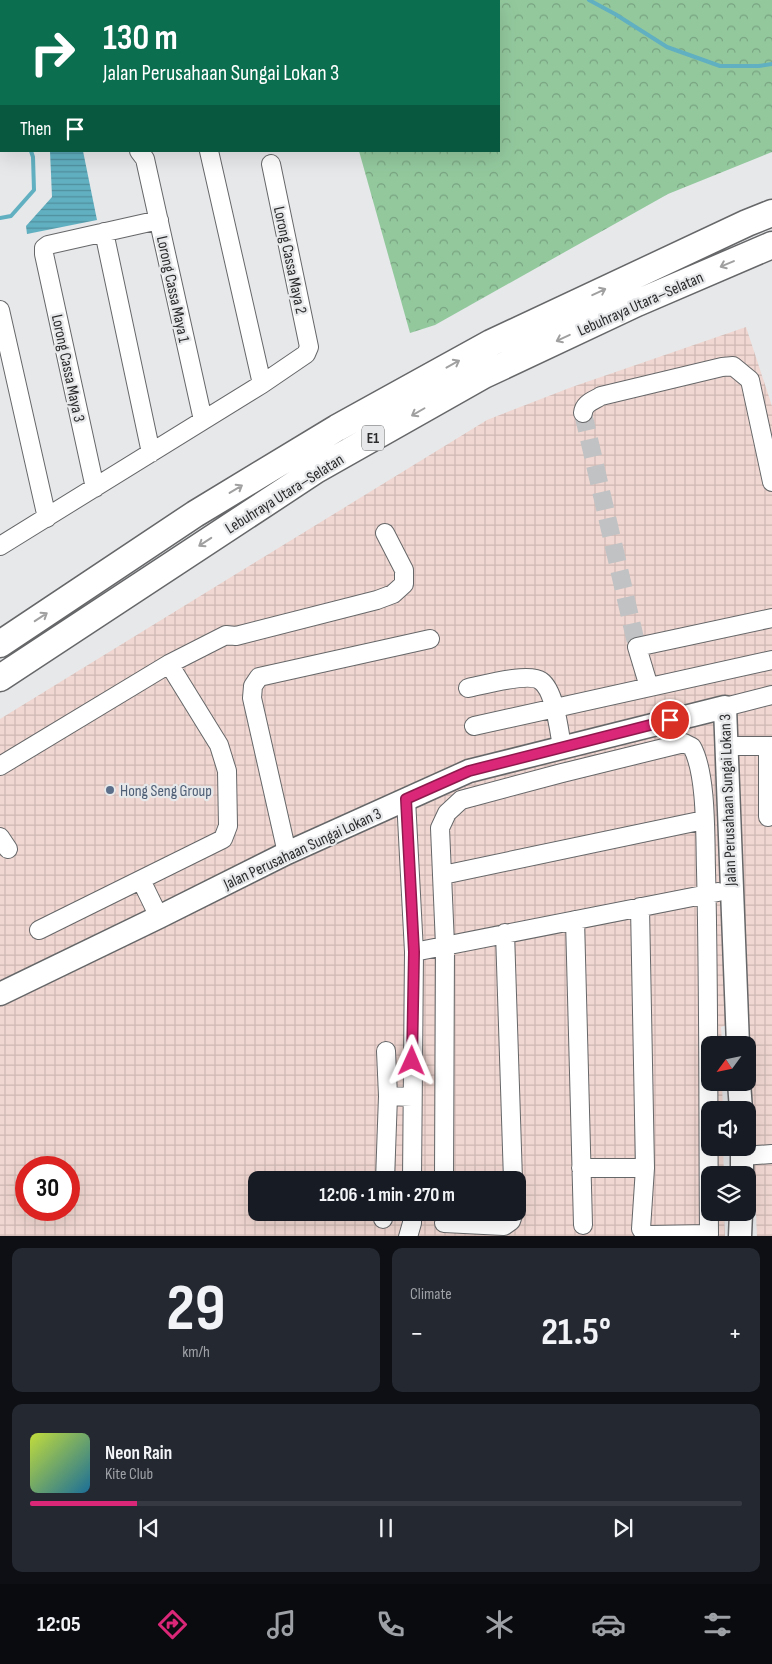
<!DOCTYPE html>
<meta charset="utf-8">
<style>
:root{--surface:#171b24;--page:#242831;--text:#f1f3f6;--muted:#9ea1a6;--line:#363941;--accent:#db2777}
body{margin:0;font-family:"Sofia Sans Condensed",sans-serif;background:var(--page);color:var(--text);height:100vh;display:flex;flex-direction:column;font-size:19px;white-space:nowrap}
*{box-sizing:border-box;margin:0}
p{font-size:16px;color:var(--muted)}
.icon{flex:none;width:28px;height:28px;fill:none;stroke:currentColor;stroke-width:2;stroke-linecap:round;stroke-linejoin:round}
.map{position:relative;height:1236px;overflow:hidden}
.drawer{display:flex;flex-direction:column;gap:12px;padding:12px;background:#0d0f14;flex:1}
.drawer>*{flex:none}
.banner{position:absolute;left:0px;top:0px;width:500px;height:152px;box-shadow:0 5px 20px #0002;background:#0b6e4f;color:#fff;overflow:hidden}
.needle{width:32px;rotate:237deg}
.buttons{position:absolute;left:701px;top:1036px;display:grid;gap:10px}
.buttons a{display:grid;place-items:center;width:55px;height:55px;border-radius:10px;background:var(--surface);box-shadow:0 5px 20px #0002;font-size:25px}
.speed{position:absolute;left:15px;top:1156px;display:flex;gap:10px;font-size:25px;font-weight:700;text-align:center}
.speed>*{display:grid;place-content:center;width:65px;height:65px;border-radius:50%;background:var(--surface);box-shadow:0 5px 20px #0002;line-height:1}
.speed .limit{border:8px solid #d22;background:#fff;color:#111}
.pin{position:absolute;display:grid;place-items:center;width:42px;height:42px;color:#fff;margin:-21px;border:2px solid #fff;border-radius:50%;box-shadow:0 1px 5px #0007}
.me{position:absolute;width:55px;margin:-28px;rotate:1deg;stroke-linejoin:round;filter:drop-shadow(0 0 4px #0008)}
.turn{display:flex;align-items:center;gap:18px;height:105px;padding:0 20px;font-size:22px}
.turn .icon{width:65px;height:65px;stroke-width:2.5}
.turn b{display:block;font-size:35px;line-height:42px}
.then{display:flex;align-items:center;height:48px;padding:0 20px;background:#0003;gap:10px;font-size:19px}
.big{font-size:38px;font-weight:700;line-height:1.1}
.drawer .tile{flex:1;display:flex;flex-direction:column;justify-content:center;gap:8px;min-width:0;padding:0 18px;border-radius:10px;background:var(--page)}
.drawer .dial{align-items:center;gap:0}
.dial b{font-size:65px;line-height:1}
.song{display:flex;align-items:center;gap:15px}
.cover{width:60px;height:60px;border-radius:8px;background:linear-gradient(135deg,hsl(70 70% 55%),hsl(200 70% 35%))}
.played{height:5px;border-radius:2px;background:linear-gradient(90deg,var(--accent) 15%,var(--line) 15%)}
.keys{display:flex;justify-content:space-around;direction:ltr}
.heat{display:flex;justify-content:space-between;align-items:center;font-size:28px;direction:ltr}
.drawer .tiles{flex:1;display:grid;gap:12px;grid-template-columns:1fr 1fr}
.tile:last-child{grid-column:span 2}
.trip{position:absolute;left:248px;top:1171px;width:278px;height:50px;border-radius:10px;background:var(--surface);box-shadow:0 5px 20px #0002;font-weight:700;line-height:50px;text-align:center}
.tabs{display:flex;height:80px;justify-content:space-around;align-items:center;background:#090b0e;color:var(--muted)}
.tabs .icon{width:35px;height:35px}
.tabs .current{color:var(--accent)}
.tabs b{font-size:22px;color:var(--text)}
.map>svg:first-child{display:block}
.industrial{fill:url(#industrial-grid);fill-rule:evenodd}
.forest{fill:url(#forest-crowns)}
.water{fill:url(#water-rules)}
.lines{fill:none;stroke-linecap:round;stroke-linejoin:round}
.stream{stroke:#61b0c1;stroke-width:4}
.minor-tunnel{stroke:#c1c2c4;stroke-width:18;stroke-dasharray:18 9;stroke-linecap:butt}
.minor-casing{stroke:#666769;stroke-width:20}
.major-casing{stroke:#666769;stroke-width:25}
.highway-casing{stroke:#666769;stroke-width:29}
.minor{stroke:#fff;stroke-width:18}
.major{stroke:#fff;stroke-width:22}
.highway{stroke:#fff;stroke-width:26}
.oneway{stroke:#a0a0a0}
.route-casing{stroke:#8e194d;stroke-width:12}
.route{stroke:#db2777;stroke-width:9}
.service-dot{fill:#5c6f8a;stroke:#e6e8ea;stroke-width:2}
.labels{text-anchor:middle;stroke-width:4.5;stroke-linejoin:round;paint-order:stroke}
.shield{fill:#e6e8ea;stroke:#636465;stroke-width:1}
.shield-label{font-size:15px;font-weight:bold;fill:#2b2b2c}
.street-label{font-size:16px;fill:#2b2b2c;stroke:#e6e8ea}
.service-label{font-size:16px;fill:#4e5e75;stroke:#e6e8ea;text-anchor:start}
</style>
<div class="map">
<svg width="772" height="1237" viewBox="0 0 772 1237">
<defs>
<pattern id="industrial-grid" width="8" height="8" patternUnits="userSpaceOnUse" patternTransform="scale(1.25)"><rect width="8" height="8" fill="#f1d7d1"/><path d="M0 4h8M4 0v8" fill="none" stroke="#cfb9b4"/></pattern>
<pattern id="forest-crowns" width="20" height="18" patternUnits="userSpaceOnUse" patternTransform="scale(1.25)"><rect width="20" height="18" fill="#93c89d"/><path d="M2 6a3 3 0 1 1 6 0M12 15a3 3 0 1 1 6 0" fill="none" stroke="#78a380"/></pattern>
<pattern id="water-rules" width="6" height="5" patternUnits="userSpaceOnUse" patternTransform="scale(1.25)"><rect width="6" height="5" fill="#61b0c1"/><path d="M0 2.5h6" fill="none" stroke="#508f9d"/></pattern>
</defs>
<rect width="100%" height="100%" fill="#e6e8ea"/>
<path class="industrial" d="M746 327 772 406V1236H757L747 1018 721 1027 722 1045H710V1082L722 1083 723 1110H710V1148H723L724 1175H710V1212L724 1213 725 1236 0 1237V719L487 420 572 387ZM26 1168H69V1210H26ZM256 1180H516V1212H256Z"/>
<path class="forest" d="M98 0H772V152L668 194 435 325 410 333 359 151H499V1H99Z"/>
<path class="water" d="M50 151H83L97 220 27 234 26 226 52 197Z"/>
<g class="lines">
<path class="stream" d="M55 0 56 1
M589 0 615 14 667 47 720 66H759L772 64
M476 1 478 0
M0 218 11 216 34 190 33 157 31 151"/>
<path class="minor-tunnel" d="M583 413 637 647"/>
<g class="minor-casing">
<path id="minor" d="M0 99H1
M139 151 145 159 203 420
M209 151 262 384
M104 232 151 453
M0 310 47 518
M583 413C584 403 593 401 601 396L722 367 733 366 750 380 772 482
M95 488 44 254V248L48 245 159 220
M0 546 262 384 306 354 309 347 271 164
M649 687 637 647 772 618
M468 688C483 685 529 672 541 681 555 691 559 730 562 747
M725 707 772 695
M474 726 772 660
M726 746H772
M0 766 169 664 226 635 236 636 377 600 393 594 404 584V570L385 533
M406 799 414 952 412 1180
M768 817V746
M0 837 8 849
M287 853 252 698 253 686 259 677 430 639
M443 875 704 820
M141 880 159 917
M575 920 583 1225
M39 930 223 839 228 826 227 771 219 745 169 664
M505 933 513 1180
M414 952 718 892
M386 1051 388 1096
M742 1156 772 1154
M581 1168H645
M385 1180 388 1096 412 1097
M444 1180 445 945 440 828 447 813 461 800 562 773 684 743 692 747C707 774 705 838 706 870 709 991 708 1113 709 1234L650 1235 645 1234 641 1229 645 1168 640 907
M383 1219V1212
M444 1223 504 1226 511 1221 514 1212
M408 1237 412 1223V1212"/>
</g>
<g class="major-casing">
<path id="major" d="M0 994 159 917 287 853 469 771 725 707 738 1045
M739 1082 741 1110
M742 1175V1148
M740 1237 741 1212"/>
</g>
<g class="highway-casing">
<path id="highway" d="M0 644 195 514 337 428 491 343 747 223 772 213
M0 678 316 470 484 375 637 303 772 245"/>
</g>
<use href="#minor" class="minor"/>
<use href="#major" class="major"/>
<use href="#highway" class="highway"/>
</g>
<defs><path id="oneway-shaft" d="M-6 0H5M1.5-3L5.5 0L1.5 3" fill="none" stroke-width="1.6" stroke-linecap="round" stroke-linejoin="round" transform="scale(1.25)"/></defs>
<g class="oneway">
<use href="#oneway-shaft" transform="translate(727 264) rotate(157)"/>
<use href="#oneway-shaft" transform="translate(599 292) rotate(-25)"/>
<use href="#oneway-shaft" transform="translate(563 338) rotate(155)"/>
<use href="#oneway-shaft" transform="translate(453 364) rotate(-29)"/>
<use href="#oneway-shaft" transform="translate(418 412) rotate(150)"/>
<use href="#oneway-shaft" transform="translate(236 489) rotate(-31)"/>
<use href="#oneway-shaft" transform="translate(205 542) rotate(147)"/>
<use href="#oneway-shaft" transform="translate(41 617) rotate(-33)"/>
</g>
<g class="lines">
<g class="route-casing">
<path id="route" d="M412 1061 414 952 406 799 469 771 670 720"/>
</g>
<use href="#route" class="route"/>
</g>
<circle class="service-dot" cx="110" cy="790" r="5"/>
<g class="labels">
<rect class="shield" x="362" y="425.5" width="22" height="25" rx="4"/>
<g class="shield-label">
<text x="373" y="443">E1</text>
</g>
<g class="street-label">
<text transform="translate(291 260) rotate(78)" y="6">Lorong Cassa Maya 2</text>
<text transform="translate(174 289) rotate(78)" y="6">Lorong Cassa Maya 1</text>
<text transform="translate(640 303) rotate(-24)" y="6">Lebuhraya Utara–Selatan</text>
<text transform="translate(69 368) rotate(78)" y="6">Lorong Cassa Maya 3</text>
<text transform="translate(284 493) rotate(-32)" y="6">Lebuhraya Utara–Selatan</text>
<text transform="translate(727 800) rotate(-92)" y="6">Jalan Perusahaan Sungai Lokan 3</text>
<text transform="translate(302 848) rotate(-25)" y="6">Jalan Perusahaan Sungai Lokan 3</text>
</g>
<g class="service-label">
<text x="120" y="796">Hong Seng Group</text>
</g>
</g>
</svg>
<div class="buttons">
<a><svg class="needle" viewBox="-14 -14 28 28"><path d="M0-13l5 13h-10z" fill="#e53935"/><path d="M0 13l5-13h-10z" fill="#9ea1a6"/></svg></a>
<a><svg class="icon" aria-label="sound" viewBox="0 0 24 24"><path d="M4 9h4l5-4v14l-5-4H4zM17 9q2 3 0 6"/></svg></a>
<a><svg class="icon" aria-label="layers" viewBox="0 0 24 24"><path d="M12 4l9 5-9 5-9-5zM3 14l9 5 9-5"/></svg></a>
</div>
<div class="speed"><div class="limit">30</div></div>
<div class="pin" style="left:670px;top:720px;background:#d93025"><svg class="icon" aria-label="arrive" viewBox="0 0 24 24"><path d="M6 21V4h12l-3 4 3 4H6"/></svg></div>
<svg class="me" style="left:412px;top:1061px" viewBox="-20 -20 40 40"><path d="M0-17L14 15 0 8-14 15z" fill="#db2777" stroke="#fff" stroke-width="4"/></svg>
<div class="trip">12:06 · 1 min · 270 m</div>
<div class="banner">
<div class="turn"><svg class="icon" aria-label="right" viewBox="0 0 24 24"><path d="M7 20v-9h11M14 6l5 5-5 5"/></svg><div><b>130 m</b>Jalan Perusahaan Sungai Lokan 3</div></div>
<div class="then">Then<svg class="icon" aria-label="arrive" viewBox="0 0 24 24"><path d="M6 21V4h12l-3 4 3 4H6"/></svg></div>
</div>
</div>
<section class="drawer">
<div class="tiles">
<div class="tile dial"><b>29</b><p>km/h</p></div>
<div class="tile"><p>Climate</p>
<div class="heat"><a>−</a><b class="big">21.5°</b><a>+</a></div>
</div>
<div class="tile">
<div class="song"><i class="cover"></i><div><b>Neon Rain</b><p>Kite Club</p></div></div>
<div class="played"></div>
<div class="keys"><svg class="icon" aria-label="previous" viewBox="0 0 24 24"><path d="M18 5L8 12l10 7zM5 5v14"/></svg><svg class="icon" aria-label="pause" viewBox="0 0 24 24"><path d="M8 5v14M16 5v14"/></svg><svg class="icon" aria-label="next" viewBox="0 0 24 24"><path d="M6 5l10 7-10 7zM19 5v14"/></svg></div>
</div>
</div>
</section>
<nav class="tabs">
<b>12:05</b>
<svg class="icon current" aria-label="directions" viewBox="0 0 24 24"><path d="M12 3l9 9-9 9-9-9zM9 14v-3h6M13 9l2 2-2 2"/></svg>
<svg class="icon" aria-label="music" viewBox="0 0 24 24"><path d="M9 18V5l10-2v13"/><circle cx="6" cy="18" r="3"/><circle cx="16" cy="16" r="3"/></svg>
<svg class="icon" aria-label="phone" viewBox="0 0 24 24"><path d="M5 4h4l2 5-3 2q2 4 5 5l2-3 5 2v4C11 20 4 13 5 4z"/></svg>
<svg class="icon" aria-label="climate" viewBox="0 0 24 24"><path d="M12 3v18M4 7l16 10M4 17L20 7"/></svg>
<svg class="icon" aria-label="car" viewBox="0 0 24 24"><path d="M5 17H2v-5l4-1 3-4h7l3 4 3 1v5h-3M9 17h6M6 11h13"/><circle cx="7" cy="17" r="2"/><circle cx="17" cy="17" r="2"/></svg>
<svg class="icon" aria-label="filters" viewBox="0 0 24 24"><path d="M4 7h16M4 17h16"/><circle cx="9" cy="7" r="2"/><circle cx="15" cy="17" r="2"/></svg>
</nav>
